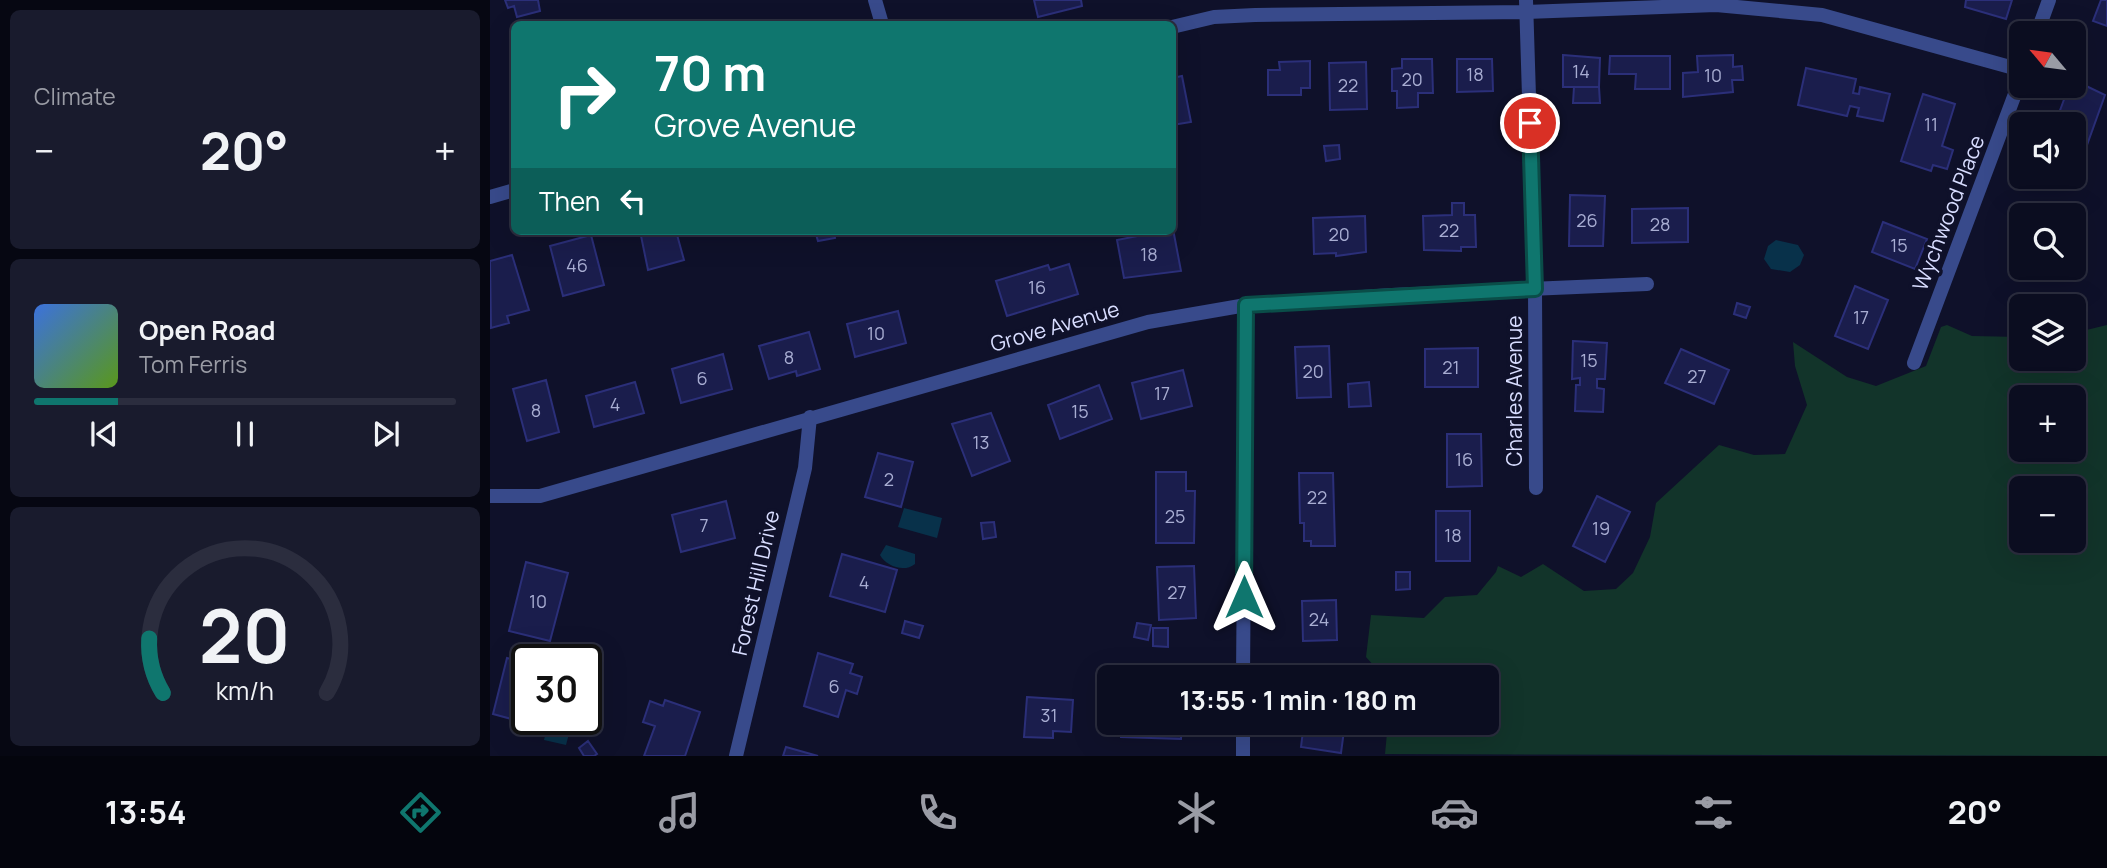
<!DOCTYPE html>
<meta charset="utf-8">
<style>
:root{--surface:#0b0d20;--page:#191b2d;--text:#f1f3f6;--muted:#9a9ca5;--line:#2b2d3e;--accent:#0f766e}
body{margin:0;font-family:Manrope,sans-serif;background:var(--page);color:var(--text);height:100vh;display:flex;flex-direction:column;font-size:26px;white-space:nowrap}
*{box-sizing:border-box;margin:0}
p{font-size:23px;color:var(--muted)}
.icon{flex:none;width:38px;height:38px;fill:none;stroke:currentColor;stroke-width:2;stroke-linecap:round;stroke-linejoin:round}
.map{position:relative;flex:1;overflow:hidden}
.details{display:flex;flex-direction:column;gap:10px;padding:10px;background:#060712;width:490px}
.details>*{flex:none}
.banner{position:absolute;left:21px;top:21px;width:665px;height:214px;border-radius:10px;box-shadow:0 7px 28px #0002,0 0 0 2px var(--line);background:#0f766e;color:#fff;overflow:hidden}
.needle{width:46px;rotate:299deg}
.buttons{position:absolute;left:1519px;top:21px;display:grid;gap:14px}
.buttons a{display:grid;place-items:center;width:77px;height:77px;border-radius:10px;background:var(--surface);box-shadow:0 7px 28px #0002,0 0 0 2px var(--line);font-size:35px}
.speed{position:absolute;left:21px;top:644px;display:flex;gap:14px;font-size:35px;font-weight:700;text-align:center}
.speed>*{display:grid;place-content:center;width:91px;height:91px;border-radius:50%;background:var(--surface);box-shadow:0 7px 28px #0002,0 0 0 2px var(--line);line-height:1}
.speed .limit{border:4px solid #111;border-radius:10px;background:#fff;color:#111}
.pin{position:absolute;display:grid;place-items:center;width:60px;height:60px;color:#fff;margin:-30px;border:4px solid #fff;border-radius:50%;box-shadow:0 2px 7px #0007}
.me{position:absolute;width:77px;margin:-38px;rotate:0deg;stroke-linejoin:round;filter:drop-shadow(0 0 5px #0008)}
.turn{display:flex;align-items:center;gap:24px;height:147px;padding:0 28px;font-size:32px}
.turn .icon{width:91px;height:91px;stroke-width:2.5}
.turn b{display:block;font-size:49px;line-height:60px}
.then{display:flex;align-items:center;height:66px;padding:0 28px;background:#0003;gap:14px;font-size:26px}
.big{font-size:52px;font-weight:700;line-height:1.1}
.details .tile{flex:1;display:flex;flex-direction:column;justify-content:center;gap:10px;min-width:0;padding:0 24px;border-radius:10px;background:var(--page)}
.details .dial{align-items:center;gap:0}
.dial svg{height:182px;overflow:visible;fill:none;stroke:var(--line);stroke-width:7;stroke-linecap:round;text-anchor:middle}
.dial text{fill:var(--text);stroke:none}
.song{display:flex;align-items:center;gap:21px}
.cover{width:84px;height:84px;border-radius:10px;background:linear-gradient(135deg,hsl(220 70% 55%),hsl(90 70% 35%))}
.played{height:7px;border-radius:4px;background:linear-gradient(90deg,var(--accent) 20%,var(--line) 20%)}
.keys{display:flex;justify-content:space-around;direction:ltr}
.heat{display:flex;justify-content:space-between;align-items:center;font-size:38px;direction:ltr}
.trip{position:absolute;left:607px;top:665px;width:402px;height:70px;border-radius:10px;background:var(--surface);box-shadow:0 7px 28px #0002,0 0 0 2px var(--line);font-weight:700;line-height:70px;text-align:center}
.tabs{display:flex;height:112px;justify-content:space-around;align-items:center;background:#04050d;color:var(--muted)}
.tabs .icon{width:49px;height:49px}
.tabs .current{color:var(--accent)}
.tabs b{font-size:32px;color:var(--text)}
main{display:flex;flex:1;min-height:0}
.map>svg:first-child{display:block}
.green{fill:#12342a;fill-rule:evenodd}
.water{fill:#08314a}
.building{fill:#1a1d4c;stroke:#2b2f79;stroke-width:2}
.lines{fill:none;stroke-linecap:round;stroke-linejoin:round}
.street{stroke:#384a8b;stroke-width:14}
.route-casing{stroke:#0a4d48;stroke-width:18}
.route{stroke:#0f766e;stroke-width:12}
.labels{text-anchor:middle;stroke-width:7;stroke-linejoin:round;paint-order:stroke}
.number-label{font-size:18px;fill:#a8add2}
.street-label{font-size:21px;fill:#d8ddff;stroke:#0f112a}
</style>
<main>
<section class="details">
<div class="tile"><p>Climate</p>
<div class="heat"><a>−</a><b class="big">20°</b><a>+</a></div>
</div>
<div class="tile">
<div class="song"><i class="cover"></i><div><b>Open Road</b><p>Tom Ferris</p></div></div>
<div class="played"></div>
<div class="keys"><svg class="icon" aria-label="previous" viewBox="0 0 24 24"><path d="M18 5L8 12l10 7zM5 5v14"/></svg><svg class="icon" aria-label="pause" viewBox="0 0 24 24"><path d="M8 5v14M16 5v14"/></svg><svg class="icon" aria-label="next" viewBox="0 0 24 24"><path d="M6 5l10 7-10 7zM19 5v14"/></svg></div>
</div>
<div class="tile dial"><svg viewBox="0 0 100 80">
<path d="M14 69A42 42 0 1 1 86 69"/>
<path d="M14 69A42 42 0 0 1 8 45" stroke="#0f766e"/>
<text x="50" y="56" font-size="32" font-weight="700">20</text>
<text x="50" y="72" font-size="11">km/h</text>
</svg></div>
</section>
<div class="map">
<svg width="1617" height="756" viewBox="0 0 1617 756">
<rect width="100%" height="100%" fill="#0f112a"/>
<path class="green" d="M1457 325 1482 336 1531 337V359H1584V333L1617 325V756L895 754 898 723H998V677H894L876 657 881 615 934 618 955 597 987 595 1006 572 1008 566 1031 577 1053 564 1094 591 1126 589 1143 573 1160 537 1166 503 1229 445 1264 455 1295 454 1317 405 1305 366 1303 342 1357 377 1386 386 1436 366 1451 327ZM1531 397H1584V450H1531ZM1531 488H1584V541H1531Z"/>
<path class="water" d="M1286 240 1308 245 1314 255 1310 265 1300 272 1281 269 1274 259 1278 246Z
M414 508 452 518 447 538 408 527Z
M396 545 425 554V564C414 573 396 566 390 555Z
M64 719H83L76 745 54 740 56 732 60 733Z"/>
<path class="building" d="M15 0H48L50 11 27 17 24 6 18 8Z
M544 0H591L592 6 548 17Z
M1476 0H1522L1516 19 1475 7Z
M1611 0H1617V26L1603 21Z
M1073 55 1110 58 1109 87H1073Z
M1243 55V67L1252 66 1253 80H1242L1243 92 1193 97V73L1208 72 1207 56Z
M1120 56H1180V89H1145L1146 74H1119Z
M912 59H942L943 93H928V107L907 108V91H902V69L912 68Z
M967 59H1002L1003 91 967 92Z
M820 61V88H811V95H778V70H790L789 62Z
M876 62 877 109 840 110 839 63Z
M1316 68 1366 79 1363 93 1369 94 1370 87 1400 94 1393 121 1367 116 1369 108 1360 106 1357 116 1308 105Z
M692 76 701 122 682 125V78Z
M1590 83 1615 95 1597 145 1584 141V124H1565L1579 86Z
M1084 87H1109L1110 103H1083Z
M1433 94 1465 104 1452 146 1463 150 1457 169 1443 165 1441 171 1411 161Z
M849 145 850 159 836 161 834 146Z
M1080 195 1115 196 1113 246H1079Z
M962 203H974V215H985L986 247H971V251L934 250 933 216 962 215Z
M1198 208V242L1142 243V209Z
M875 216 876 252 846 256V253L824 254 823 218Z
M1584 221 1596 225 1584 263Z
M1393 222 1437 239 1425 269 1382 252Z
M683 229 691 271 634 278 627 240Z
M150 231H186L194 260 158 270Z
M325 231H344L345 238 328 241Z
M101 235 114 285 73 296 60 246Z
M22 255 39 310 17 316 19 323 1 328 0 261Z
M579 264 588 294 517 316 506 281 558 265 560 270Z
M1365 286 1398 300 1378 349 1345 336Z
M1247 303 1260 307 1256 318 1244 314Z
M408 311 416 343 365 357 357 324Z
M319 332 330 369 307 376 306 371 279 379 269 346Z
M1083 341 1117 343 1115 379H1107V388L1114 389 1113 412 1085 411 1086 385H1090V378L1082 379Z
M839 346 841 397 807 398 805 347Z
M988 348V387H935V349Z
M1191 349 1239 370 1224 404 1175 383Z
M233 354 242 389 191 403 182 369Z
M693 370 702 406 651 419 642 383Z
M56 380 69 432 37 441 23 389Z
M145 382 154 413 104 427 96 396Z
M879 382 881 406 859 407 858 384Z
M609 385 622 419 570 439 558 405Z
M501 413 520 461 482 476 462 424Z
M957 434H991L992 486 957 487Z
M388 453 423 462 411 507 375 497Z
M666 472H696V491H705L704 543H666Z
M809 473H843L845 546H821V541H814V523H810Z
M1107 496 1140 512 1115 562 1083 546Z
M236 501 245 538 191 552 182 515Z
M946 511H980V561H946Z
M504 522 506 537 493 539 491 523Z
M352 554 407 570 395 612 340 596Z
M36 562 78 573 60 641 19 631Z
M704 566 706 618 669 620 667 567Z
M906 572H920V589L906 590Z
M846 600 847 640 813 641 812 601Z
M415 621 433 626 429 638 412 633Z
M647 623 661 625 658 640 644 637Z
M663 628H678V647L663 646Z
M328 653 363 664 360 673 372 677 367 694 356 690 348 717 314 706Z
M17 658 37 663V719H42L40 724 3 714Z
M537 697 583 700 581 732 563 731V738L534 737Z
M175 700 210 712 195 756H154L165 726 153 722 160 701 173 706Z
M632 723H692L691 739 631 737Z
M814 723H855L851 753 811 747Z
M98 741 107 754 104 756H94L89 748Z
M296 747 328 756H293Z"/>
<g class="lines">
<path class="street" d="M385 0 392 24
M1036 0 1045 289 1046 488
M682 27 724 17 765 15 1036 12 1226 5 1332 15 1531 70
M1547 33 1559 0
M0 197 24 190
M1424 363 1531 78
M0 496H50L658 322 756 305 902 295 1157 284
M753 677 756 305
M246 756 315 468 320 417
M753 756V723"/>
</g>
<g class="lines">
<g class="route-casing">
<path id="route" d="M754 597 756 305 1045 289 1040 123"/>
</g>
<use href="#route" class="route"/>
</g>
<g class="labels">
<g class="number-label">
<text x="1091" y="78">14</text>
<text x="985" y="81">18</text>
<text x="1223" y="82">10</text>
<text x="922" y="86">20</text>
<text x="858" y="92">22</text>
<text x="1441" y="131">11</text>
<text x="1097" y="227">26</text>
<text x="1170" y="231">28</text>
<text x="959" y="237">22</text>
<text x="849" y="241">20</text>
<text x="1409" y="252">15</text>
<text x="659" y="261">18</text>
<text x="87" y="272">46</text>
<text x="547" y="294">16</text>
<text x="1371" y="324">17</text>
<text x="386" y="340">10</text>
<text x="299" y="364">8</text>
<text x="1099" y="367">15</text>
<text x="961" y="374">21</text>
<text x="823" y="378">20</text>
<text x="1207" y="383">27</text>
<text x="212" y="385">6</text>
<text x="672" y="400">17</text>
<text x="125" y="411">4</text>
<text x="46" y="417">8</text>
<text x="590" y="418">15</text>
<text x="491" y="449">13</text>
<text x="974" y="466">16</text>
<text x="399" y="486">2</text>
<text x="827" y="504">22</text>
<text x="685" y="523">25</text>
<text x="214" y="532">7</text>
<text x="1111" y="535">19</text>
<text x="963" y="542">18</text>
<text x="374" y="589">4</text>
<text x="687" y="599">27</text>
<text x="48" y="608">10</text>
<text x="829" y="626">24</text>
<text x="344" y="693">6</text>
<text x="559" y="722">31</text>
</g>
<g class="street-label">
<text transform="translate(1459 213) rotate(-69)" y="7">Wychwood Place</text>
<text transform="translate(565 327) rotate(-16)" y="7">Grove Avenue</text>
<text transform="translate(1025 391) rotate(-90)" y="7">Charles Avenue</text>
<text transform="translate(266 583) rotate(-77)" y="7">Forest Hill Drive</text>
</g>
</g>
</svg>
<div class="buttons">
<a><svg class="needle" viewBox="-14 -14 28 28"><path d="M0-13l5 13h-10z" fill="#e53935"/><path d="M0 13l5-13h-10z" fill="#9a9ca5"/></svg></a>
<a><svg class="icon" aria-label="sound" viewBox="0 0 24 24"><path d="M4 9h4l5-4v14l-5-4H4zM17 9q2 3 0 6"/></svg></a>
<a><svg class="icon" aria-label="search" viewBox="0 0 24 24"><circle cx="10" cy="10" r="6"/><path d="M15 15l6 6"/></svg></a>
<a><svg class="icon" aria-label="layers" viewBox="0 0 24 24"><path d="M12 4l9 5-9 5-9-5zM3 14l9 5 9-5"/></svg></a>
<a>+</a>
<a>−</a>
</div>
<div class="speed"><div class="limit">30</div></div>
<div class="pin" style="left:1040px;top:123px;background:#d93025"><svg class="icon" aria-label="arrive" viewBox="0 0 24 24"><path d="M6 21V4h12l-3 4 3 4H6"/></svg></div>
<svg class="me" style="left:754px;top:597px" viewBox="-20 -20 40 40"><path d="M0-17L14 15 0 8-14 15z" fill="#0f766e" stroke="#fff" stroke-width="4"/></svg>
<div class="trip">13:55 · 1 min · 180 m</div>
<div class="banner">
<div class="turn"><svg class="icon" aria-label="right" viewBox="0 0 24 24"><path d="M7 20v-9h11M14 6l5 5-5 5"/></svg><div><b>70 m</b>Grove Avenue</div></div>
<div class="then">Then<svg class="icon" aria-label="left" viewBox="0 0 24 24"><path d="M17 20v-9H6M10 6l-5 5 5 5"/></svg></div>
</div>
</div>
</main>
<nav class="tabs">
<b>13:54</b>
<svg class="icon current" aria-label="directions" viewBox="0 0 24 24"><path d="M12 3l9 9-9 9-9-9zM9 14v-3h6M13 9l2 2-2 2"/></svg>
<svg class="icon" aria-label="music" viewBox="0 0 24 24"><path d="M9 18V5l10-2v13"/><circle cx="6" cy="18" r="3"/><circle cx="16" cy="16" r="3"/></svg>
<svg class="icon" aria-label="phone" viewBox="0 0 24 24"><path d="M5 4h4l2 5-3 2q2 4 5 5l2-3 5 2v4C11 20 4 13 5 4z"/></svg>
<svg class="icon" aria-label="climate" viewBox="0 0 24 24"><path d="M12 3v18M4 7l16 10M4 17L20 7"/></svg>
<svg class="icon" aria-label="car" viewBox="0 0 24 24"><path d="M5 17H2v-5l4-1 3-4h7l3 4 3 1v5h-3M9 17h6M6 11h13"/><circle cx="7" cy="17" r="2"/><circle cx="17" cy="17" r="2"/></svg>
<svg class="icon" aria-label="filters" viewBox="0 0 24 24"><path d="M4 7h16M4 17h16"/><circle cx="9" cy="7" r="2"/><circle cx="15" cy="17" r="2"/></svg>
<b>20°</b>
</nav>
